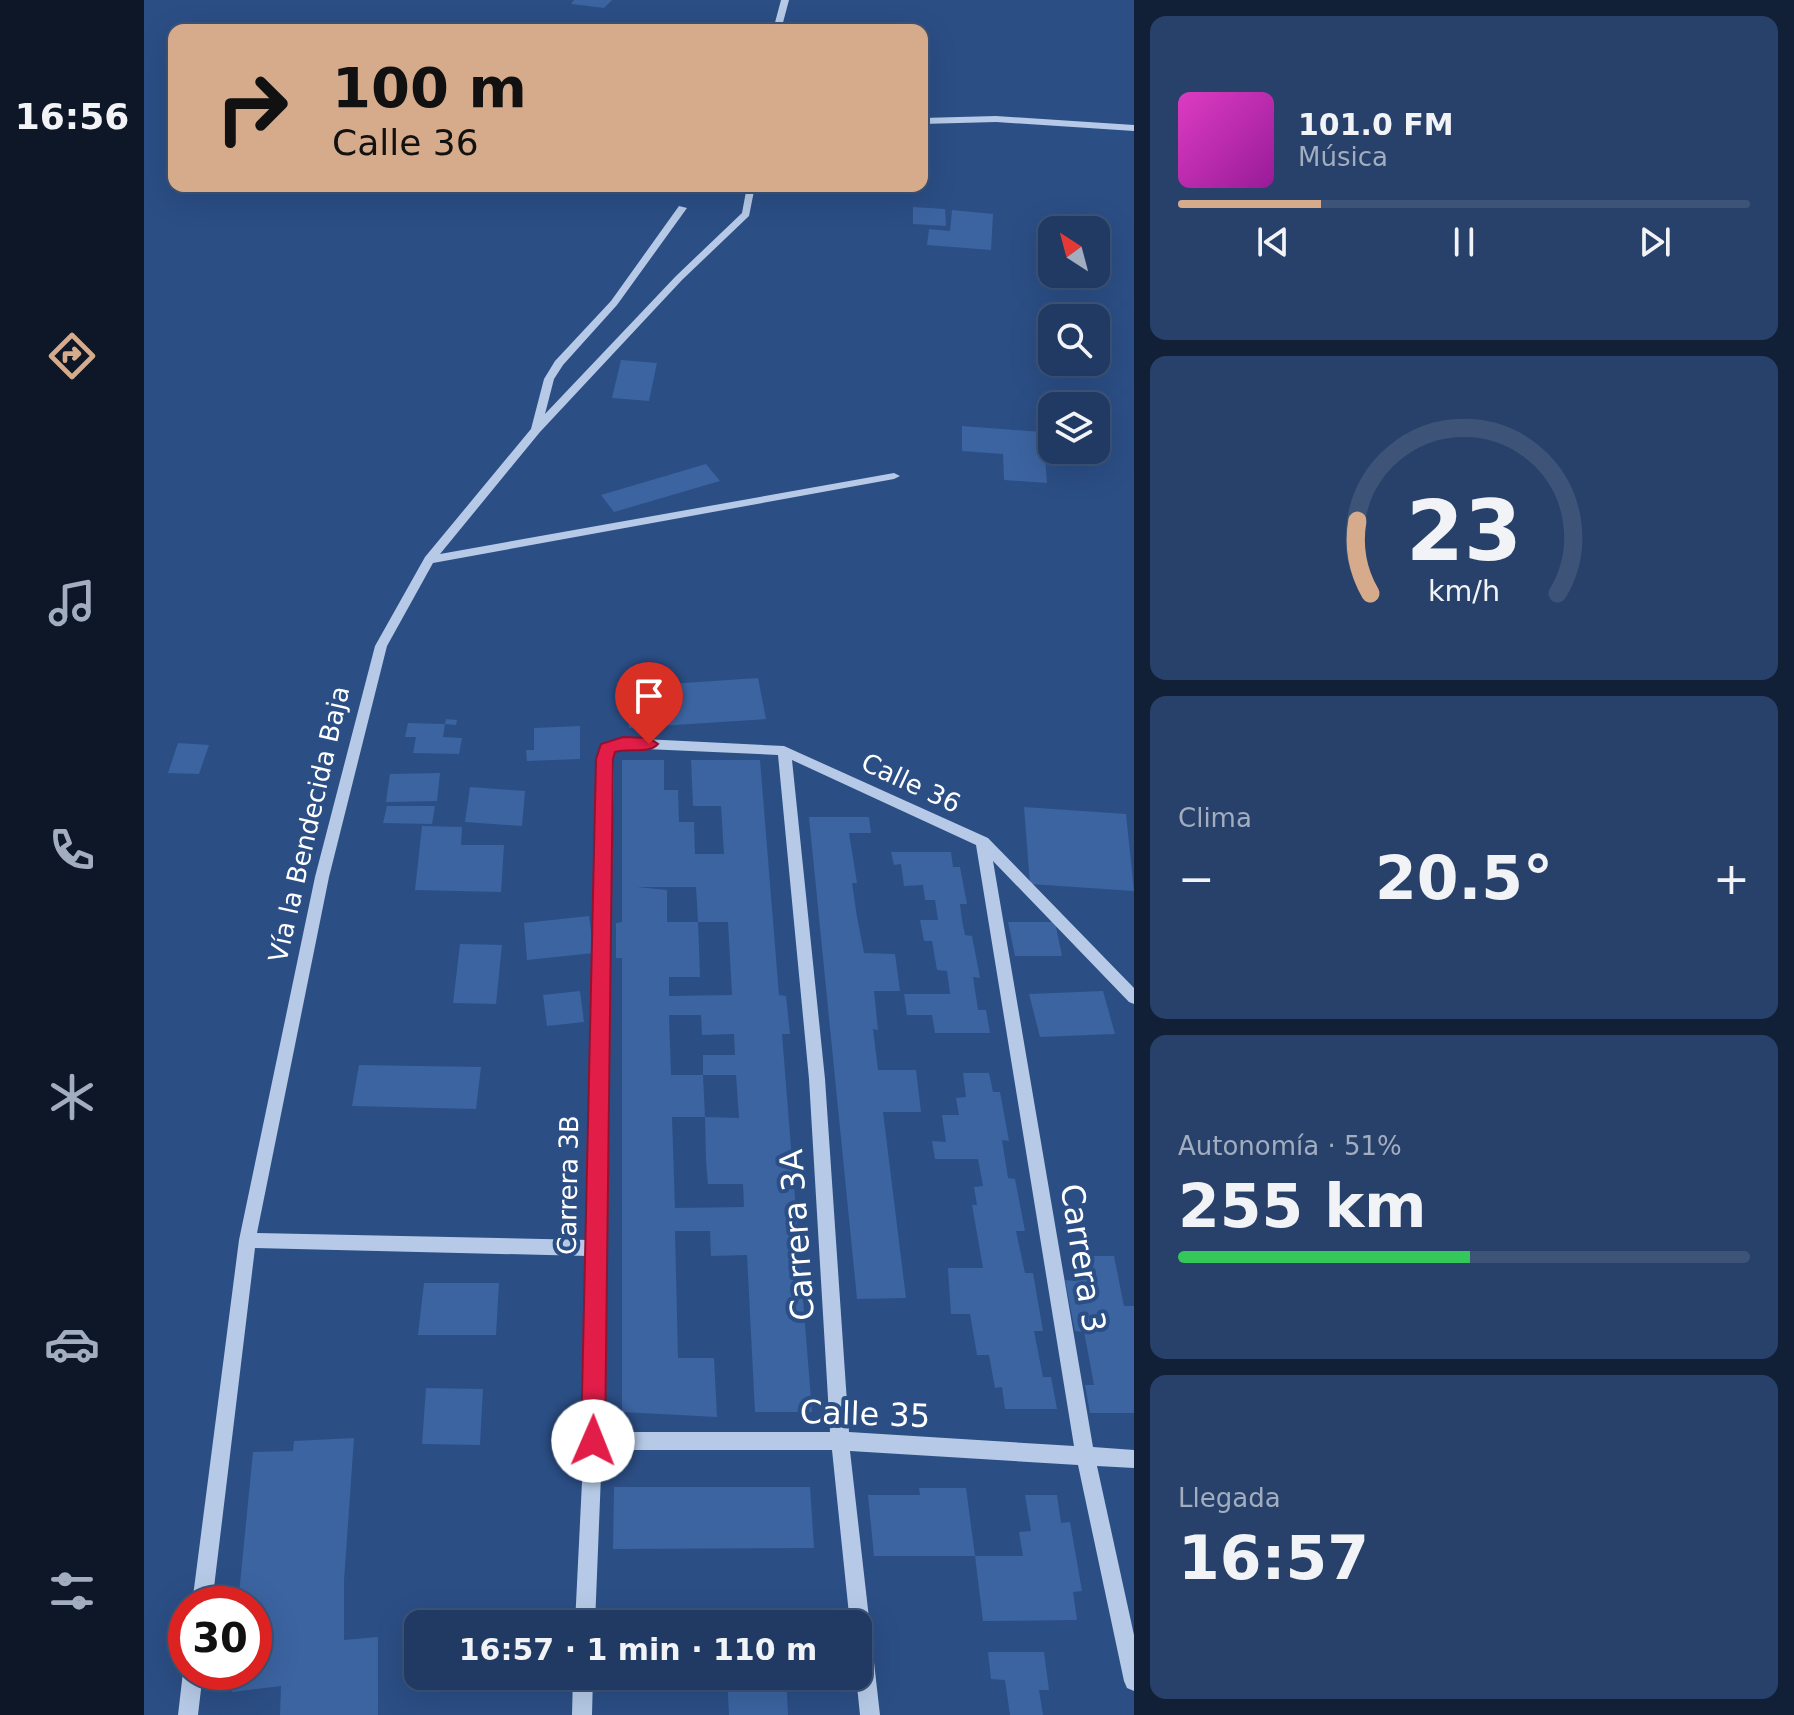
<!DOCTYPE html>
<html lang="es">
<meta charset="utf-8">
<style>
:root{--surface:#203a64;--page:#28416a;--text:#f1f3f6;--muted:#a2adbf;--line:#3d5478;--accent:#d6ab8b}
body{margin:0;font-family:"DejaVu Sans",sans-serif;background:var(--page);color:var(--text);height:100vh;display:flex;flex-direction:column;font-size:30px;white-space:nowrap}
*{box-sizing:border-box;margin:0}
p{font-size:26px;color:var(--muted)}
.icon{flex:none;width:44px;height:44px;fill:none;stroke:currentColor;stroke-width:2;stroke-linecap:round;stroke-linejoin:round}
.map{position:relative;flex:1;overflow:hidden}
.details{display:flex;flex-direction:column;gap:16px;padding:16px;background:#122037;width:660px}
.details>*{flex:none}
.guide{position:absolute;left:24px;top:24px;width:760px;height:168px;border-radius:16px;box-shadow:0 8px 32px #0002,0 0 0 2px var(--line);background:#d6ab8b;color:#111;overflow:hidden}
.needle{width:52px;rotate:324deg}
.tools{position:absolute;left:894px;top:216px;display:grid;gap:16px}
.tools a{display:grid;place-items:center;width:72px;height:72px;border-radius:16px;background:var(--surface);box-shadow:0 8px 32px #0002,0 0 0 2px var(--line);font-size:40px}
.speed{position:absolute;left:24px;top:1586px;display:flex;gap:16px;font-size:40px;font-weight:700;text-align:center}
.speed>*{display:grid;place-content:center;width:104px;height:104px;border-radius:50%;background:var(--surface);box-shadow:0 8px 32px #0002,0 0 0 2px var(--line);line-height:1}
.speed .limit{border:12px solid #d22;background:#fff;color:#111}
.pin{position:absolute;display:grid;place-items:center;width:68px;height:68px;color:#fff;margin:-82px -34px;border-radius:50% 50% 50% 0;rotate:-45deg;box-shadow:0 0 8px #0007}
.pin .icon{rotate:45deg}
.me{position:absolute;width:88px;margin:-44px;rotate:1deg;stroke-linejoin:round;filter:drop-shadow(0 0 6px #0008)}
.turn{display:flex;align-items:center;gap:28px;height:168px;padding:0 32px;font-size:36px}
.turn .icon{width:104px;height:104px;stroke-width:2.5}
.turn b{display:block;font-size:56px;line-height:68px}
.big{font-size:60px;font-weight:700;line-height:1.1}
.details .widget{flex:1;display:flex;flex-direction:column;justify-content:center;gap:12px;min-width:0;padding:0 28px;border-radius:16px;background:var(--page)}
.details .dial{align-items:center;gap:0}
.dial svg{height:208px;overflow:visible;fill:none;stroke:var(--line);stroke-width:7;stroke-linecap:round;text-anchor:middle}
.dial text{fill:var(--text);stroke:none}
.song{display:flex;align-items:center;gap:24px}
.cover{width:96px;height:96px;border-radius:12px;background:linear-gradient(135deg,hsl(310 70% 55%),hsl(300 70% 35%))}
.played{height:8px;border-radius:4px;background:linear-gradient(90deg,var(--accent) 25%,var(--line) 25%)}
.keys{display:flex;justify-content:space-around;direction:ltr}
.heat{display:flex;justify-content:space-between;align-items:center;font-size:44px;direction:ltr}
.charge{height:12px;border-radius:6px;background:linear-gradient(90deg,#34c759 51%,var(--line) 0)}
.trip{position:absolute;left:260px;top:1610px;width:468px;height:80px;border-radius:16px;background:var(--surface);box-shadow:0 8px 32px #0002,0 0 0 2px var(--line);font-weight:700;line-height:80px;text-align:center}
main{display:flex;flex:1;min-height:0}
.dock{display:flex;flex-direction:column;width:144px;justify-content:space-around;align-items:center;background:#0d1728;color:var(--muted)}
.dock .icon{width:56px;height:56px}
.dock .on{color:var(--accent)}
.dock b{font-size:36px;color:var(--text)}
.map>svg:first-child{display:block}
.building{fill:#3c64a1;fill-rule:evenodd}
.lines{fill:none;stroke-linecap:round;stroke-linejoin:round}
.minor{fill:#b6cae7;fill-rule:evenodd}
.route{fill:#e11d48;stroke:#92132f;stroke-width:2}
.labels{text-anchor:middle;stroke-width:8;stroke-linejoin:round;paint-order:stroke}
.street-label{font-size:26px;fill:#fff;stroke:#2b4e85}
.near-street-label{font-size:32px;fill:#fff;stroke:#2b4e85}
</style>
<main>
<nav class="dock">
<b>16:56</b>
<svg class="icon on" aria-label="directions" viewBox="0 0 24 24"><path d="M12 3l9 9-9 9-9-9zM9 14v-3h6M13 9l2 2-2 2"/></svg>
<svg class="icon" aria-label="music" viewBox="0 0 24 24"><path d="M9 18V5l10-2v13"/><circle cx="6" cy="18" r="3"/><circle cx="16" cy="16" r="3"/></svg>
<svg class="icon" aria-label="phone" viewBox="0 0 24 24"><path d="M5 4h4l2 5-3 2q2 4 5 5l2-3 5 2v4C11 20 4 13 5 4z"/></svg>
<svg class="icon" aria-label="climate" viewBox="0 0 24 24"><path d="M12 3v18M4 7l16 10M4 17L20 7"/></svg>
<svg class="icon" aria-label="car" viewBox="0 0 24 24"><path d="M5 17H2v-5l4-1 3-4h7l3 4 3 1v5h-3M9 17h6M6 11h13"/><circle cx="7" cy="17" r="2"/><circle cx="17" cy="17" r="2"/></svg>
<svg class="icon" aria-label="filters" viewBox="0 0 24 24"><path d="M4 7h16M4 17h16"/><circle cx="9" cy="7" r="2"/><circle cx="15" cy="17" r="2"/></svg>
</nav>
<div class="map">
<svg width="990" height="1715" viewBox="0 0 990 1715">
<rect width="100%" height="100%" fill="#2b4e85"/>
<path class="building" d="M430 0H468L460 8 427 4Z
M769 207 801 209 802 226 769 224Z
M808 210 849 214 847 250 783 245 785 229 806 231Z
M477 360 513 363 505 401 468 398Z
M818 426 899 432 903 483 860 480 859 454 818 451Z
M562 464 576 481 470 512 457 495Z
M614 678 622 719 485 728 480 687Z
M302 719 313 720 312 725 301 724 299 737 318 738 315 754 269 753 272 737H261L264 723 301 724Z
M436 726V759L383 761 382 750H390V728Z
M34 743 65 745 55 774 24 773Z
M478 760H520V790H534L535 822H550L551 854H580L577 806H549L547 760H616L635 995 642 996 646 1034H638L668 1412H611L603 1255 567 1256 566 1231H531L534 1358H570L573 1417 478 1412V958H472V923L478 922ZM493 887H552L554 922H584L588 995 525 996V977H556L554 922H523V890ZM525 1015H557L558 1035 590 1034 591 1055H559V1075H592L595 1118 561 1117 562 1161 564 1184H599L600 1207 531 1208 528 1117H561L559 1075H527Z
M296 773 293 801 242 802 246 774Z
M326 787 381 791 378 826 321 822Z
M243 806H291L288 824 239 823Z
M880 807 982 814 990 891 886 884Z
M665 817H725L727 833H705L713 883H708L713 917 720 953 751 954 756 991H730L734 1030 729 1029 734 1070H772L777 1112H739L762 1298 713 1299Z
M278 826 318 827 317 845H360L357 892 271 890Z
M747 852H807L809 867H816L823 904H816L818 920 821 935 828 936 836 978 829 977 834 1010H842L846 1033H791L788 1015H763L760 994H806L803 971 793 970 788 941H780L776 920H794L791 900H781L779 885 760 886 757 864 750 865Z
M445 916 450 953 383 960 380 923Z
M864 922H911L918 956H871Z
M316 944 358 945 352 1004 309 1003Z
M436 991 440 1022 403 1026 399 995Z
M959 991 971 1034 896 1037 885 994Z
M215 1065 337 1067 332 1109 208 1106Z
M819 1073H845L849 1092H856L865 1141 858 1140 864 1178 871 1179 881 1231H872L881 1273H889L899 1331H890L899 1377H907L913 1409H861L858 1387 851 1388 845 1355H833L826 1314H807L804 1268H839L828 1205H833L830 1187 839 1186 834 1159H791L788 1141 802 1142 798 1115H815L812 1098 822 1097Z
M926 1256H970L980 1306H990V1413H946L941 1385H950L945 1358 940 1332 931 1331 921 1280 931 1281Z
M280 1283H355L352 1335H274Z
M282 1388 339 1389 336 1445 278 1444Z
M210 1438 200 1581V1640L234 1637V1715H136L137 1686 88 1692V1672H110V1604H94L109 1452 149 1451 150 1441Z
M470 1487H666L670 1548 469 1549Z
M775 1488H822L831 1556H730L724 1495H776Z
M881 1495H913L917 1523 926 1522 938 1591 929 1592 933 1620 839 1621 831 1556H879L875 1532 887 1531Z
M639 1610V1624H582L581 1611Z
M479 1611 535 1616V1624H477Z
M844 1652H900L905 1690H895L899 1715H866L861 1680 847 1679Z
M583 1676H642L644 1715H585Z"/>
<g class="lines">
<path class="minor" d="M637 0H645L637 30H629Z
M852 116 990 125V131L852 122 778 124V118Z
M603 186H611L605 216 538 280 396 432 296 554 750 473 756 476 750 479 289 563 243 646 185 877 113 1233 445 1240 456 748 458 745 479 738 640 746 844 838 990 988V1004L985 1002 849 861 949 1447 990 1450V1468L953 1466 990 1635V1691L983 1688 980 1681 934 1465 706 1451 736 1715H716L712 1676H714V1624H706L688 1450H458L451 1624H431L440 1441 444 1256 111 1248 68 1604H48L95 1240 171 877 231 646 281 557 387 429 400 379 411 361 467 301 535 206 543 208 473 305 419 365 410 379 401 414 532 276 598 213ZM479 748 634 755 665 1079 686 1432H458L470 751ZM648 760 832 845 930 1446 705 1432 681 1079Z
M42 1665V1672H59L54 1715H34L39 1672Z
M429 1676H449L448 1715H428Z"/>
</g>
<path class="route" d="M479 737 505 738 514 744C504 755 485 747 471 752L469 759 461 1441 457 1449 449 1453 440 1449 437 1441 452 759 457 744Z"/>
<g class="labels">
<g class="street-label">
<text transform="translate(767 783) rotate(25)" y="9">Calle 36</text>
<text transform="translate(165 824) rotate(-77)" y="9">Vía la Bendecida Baja</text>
<text transform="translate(424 1185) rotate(-89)" y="9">Carrera 3B</text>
</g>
<g class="near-street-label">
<text transform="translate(653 1235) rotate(-94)" y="11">Carrera 3A</text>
<text transform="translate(939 1258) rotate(81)" y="11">Carrera 3</text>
<text transform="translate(721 1414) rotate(2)" y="11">Calle 35</text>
</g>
</g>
</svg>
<div class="tools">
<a><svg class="needle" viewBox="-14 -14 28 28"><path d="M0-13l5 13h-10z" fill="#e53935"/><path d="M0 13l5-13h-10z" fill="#a2adbf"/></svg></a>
<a><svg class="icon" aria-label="search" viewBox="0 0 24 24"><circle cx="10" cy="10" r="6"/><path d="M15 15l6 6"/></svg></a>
<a><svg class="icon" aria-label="layers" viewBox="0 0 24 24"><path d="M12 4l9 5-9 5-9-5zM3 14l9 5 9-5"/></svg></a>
</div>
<div class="speed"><div class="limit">30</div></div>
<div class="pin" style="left:505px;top:744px;background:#d93025"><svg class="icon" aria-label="arrive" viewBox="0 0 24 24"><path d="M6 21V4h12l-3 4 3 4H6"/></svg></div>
<svg class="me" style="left:449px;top:1441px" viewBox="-20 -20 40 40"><circle r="19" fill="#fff"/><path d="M0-13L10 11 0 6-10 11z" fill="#e11d48"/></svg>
<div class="trip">16:57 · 1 min · 110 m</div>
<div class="guide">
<div class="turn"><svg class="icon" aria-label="right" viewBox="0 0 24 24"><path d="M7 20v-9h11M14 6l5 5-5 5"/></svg><div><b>100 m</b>Calle 36</div></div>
</div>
</div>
<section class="details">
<div class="widget">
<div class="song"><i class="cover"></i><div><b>101.0 FM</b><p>Música</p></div></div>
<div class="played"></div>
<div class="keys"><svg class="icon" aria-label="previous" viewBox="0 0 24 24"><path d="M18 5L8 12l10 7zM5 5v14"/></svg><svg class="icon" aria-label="pause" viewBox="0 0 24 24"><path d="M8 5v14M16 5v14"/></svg><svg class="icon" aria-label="next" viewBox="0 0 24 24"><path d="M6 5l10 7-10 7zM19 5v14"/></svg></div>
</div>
<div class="widget dial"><svg viewBox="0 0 100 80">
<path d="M14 69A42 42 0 1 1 86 69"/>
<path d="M14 69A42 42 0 0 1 9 41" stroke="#d6ab8b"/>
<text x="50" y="56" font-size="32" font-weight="700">23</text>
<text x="50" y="72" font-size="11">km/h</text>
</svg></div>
<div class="widget"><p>Clima</p>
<div class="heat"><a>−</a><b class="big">20.5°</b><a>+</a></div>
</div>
<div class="widget"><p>Autonomía · 51%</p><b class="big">255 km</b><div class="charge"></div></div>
<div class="widget"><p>Llegada</p><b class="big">16:57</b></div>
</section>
</main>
